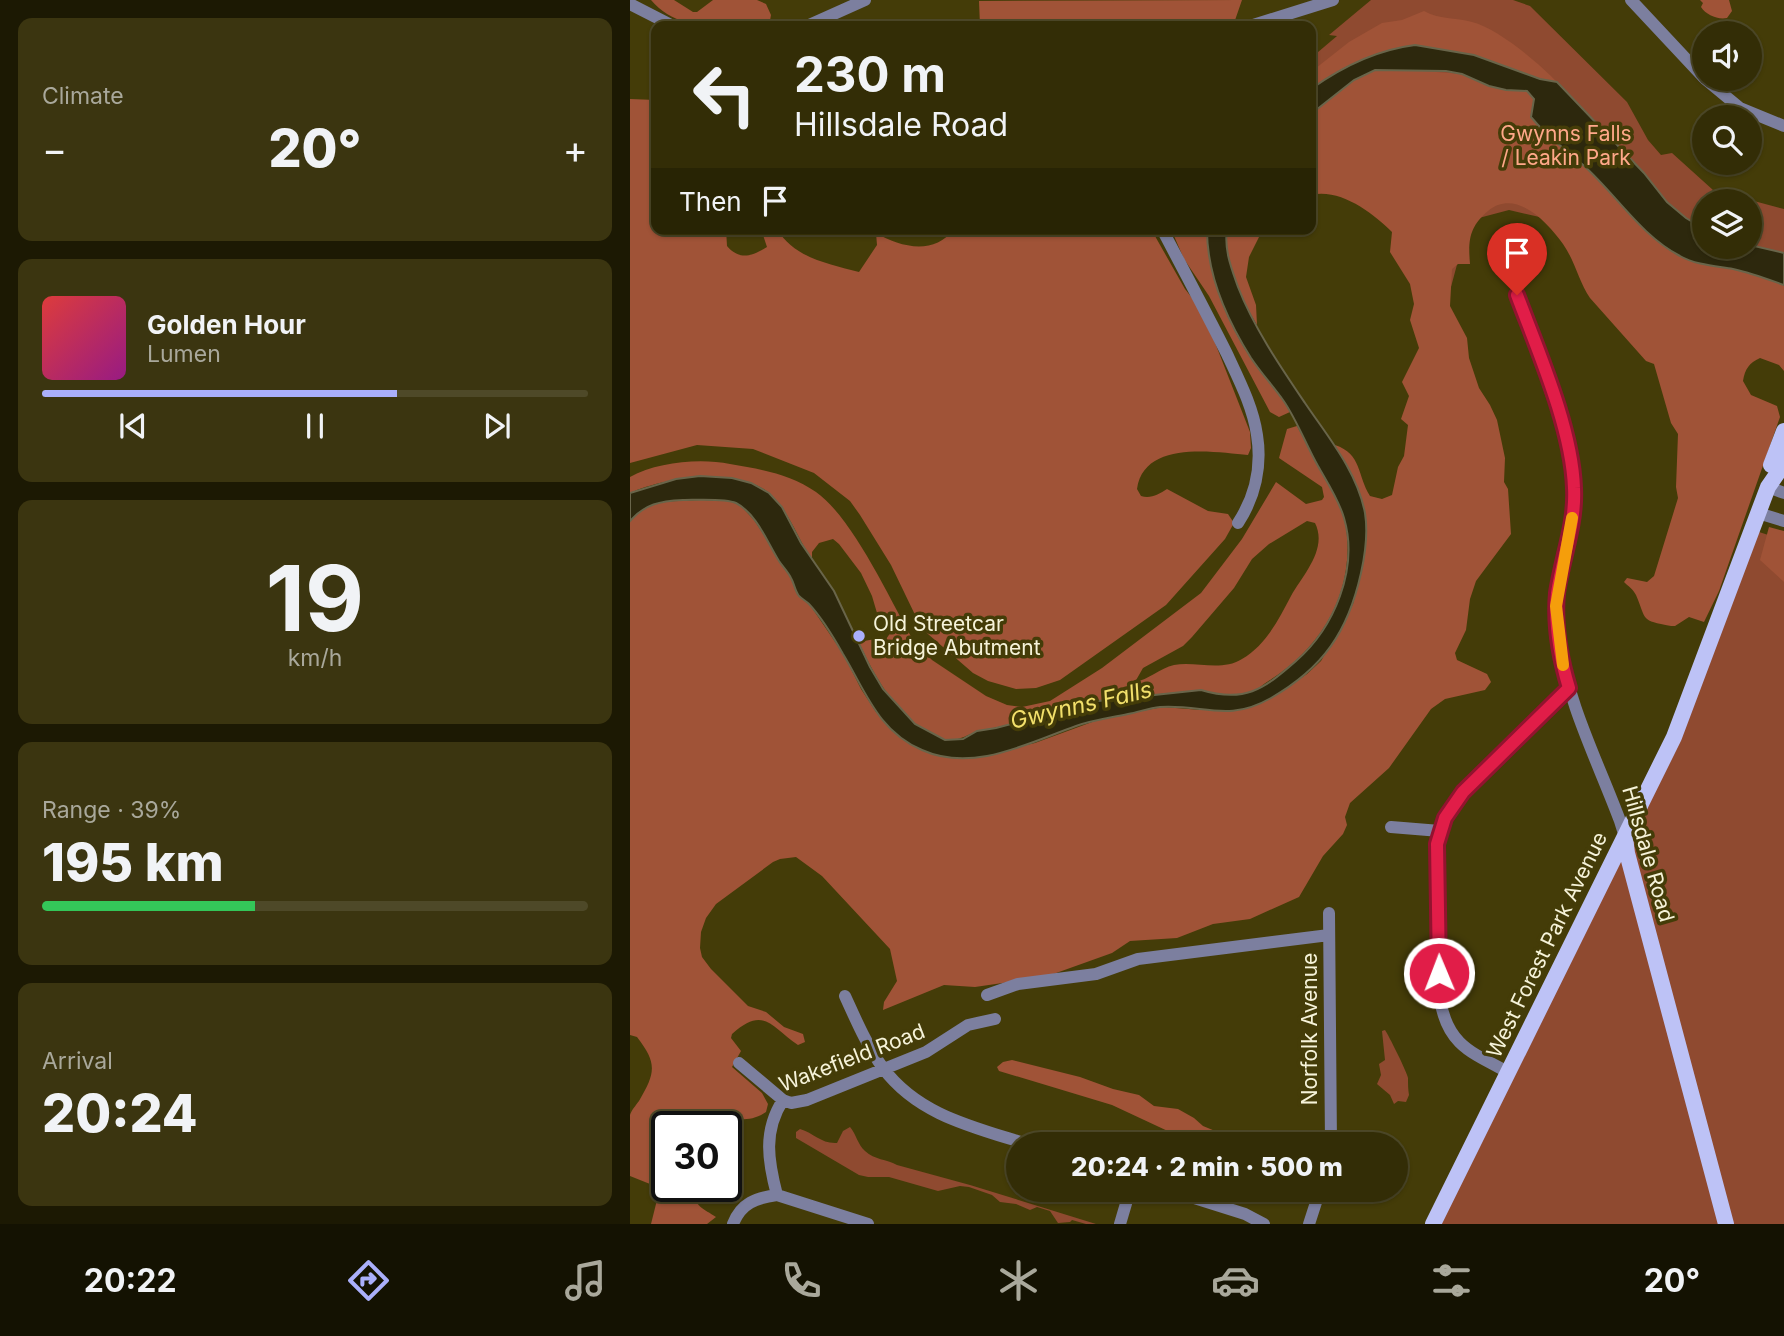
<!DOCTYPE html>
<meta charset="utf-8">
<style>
:root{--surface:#332d06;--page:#3b3510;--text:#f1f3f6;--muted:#a9a89b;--line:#4e4928;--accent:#aaaffb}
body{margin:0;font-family:Inter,sans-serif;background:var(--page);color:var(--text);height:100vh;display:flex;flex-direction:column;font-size:26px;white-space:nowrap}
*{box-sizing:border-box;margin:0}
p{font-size:23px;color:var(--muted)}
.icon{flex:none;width:38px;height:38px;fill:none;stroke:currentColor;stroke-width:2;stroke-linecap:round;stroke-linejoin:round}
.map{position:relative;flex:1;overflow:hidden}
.details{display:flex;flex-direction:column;gap:18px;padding:18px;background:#1c1903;width:630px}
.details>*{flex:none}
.banner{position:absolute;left:21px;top:21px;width:665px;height:214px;border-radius:14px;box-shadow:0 2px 5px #0004,0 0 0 2px var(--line);background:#332d06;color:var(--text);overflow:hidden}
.fabs{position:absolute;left:1062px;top:21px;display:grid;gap:14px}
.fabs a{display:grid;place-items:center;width:70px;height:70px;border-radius:50%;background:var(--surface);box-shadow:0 2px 5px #0004,0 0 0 2px var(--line);font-size:35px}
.speed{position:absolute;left:21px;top:1111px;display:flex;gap:14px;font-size:35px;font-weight:700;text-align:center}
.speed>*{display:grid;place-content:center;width:91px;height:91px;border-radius:50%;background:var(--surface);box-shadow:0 2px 5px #0004,0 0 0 2px var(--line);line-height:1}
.speed .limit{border:4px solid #111;border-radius:10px;background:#fff;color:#111}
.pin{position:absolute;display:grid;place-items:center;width:60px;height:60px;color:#fff;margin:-72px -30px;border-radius:50% 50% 50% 0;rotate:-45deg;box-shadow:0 0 7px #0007}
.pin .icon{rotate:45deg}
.me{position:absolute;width:77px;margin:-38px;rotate:359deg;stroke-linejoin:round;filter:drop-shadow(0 0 5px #0008)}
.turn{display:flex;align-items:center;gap:24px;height:147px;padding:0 28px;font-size:32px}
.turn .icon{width:91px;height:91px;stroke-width:2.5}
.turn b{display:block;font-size:49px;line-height:60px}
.then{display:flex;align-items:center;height:66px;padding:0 28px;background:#0003;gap:14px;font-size:26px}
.big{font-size:52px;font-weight:800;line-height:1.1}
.details .tile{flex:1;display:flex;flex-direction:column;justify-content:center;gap:10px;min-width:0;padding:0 24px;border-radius:14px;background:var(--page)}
.details .dial{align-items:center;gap:0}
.dial b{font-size:91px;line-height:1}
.song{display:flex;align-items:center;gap:21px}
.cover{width:84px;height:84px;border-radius:10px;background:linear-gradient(135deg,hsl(0 70% 55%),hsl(310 70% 35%))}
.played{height:7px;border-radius:4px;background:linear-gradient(90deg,var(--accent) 65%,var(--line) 65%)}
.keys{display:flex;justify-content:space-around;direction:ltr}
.heat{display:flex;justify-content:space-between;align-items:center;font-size:38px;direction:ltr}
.charge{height:10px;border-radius:5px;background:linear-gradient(90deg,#34c759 39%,var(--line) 0)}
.trip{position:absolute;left:376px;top:1132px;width:402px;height:70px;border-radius:35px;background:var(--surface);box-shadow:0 2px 5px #0004,0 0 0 2px var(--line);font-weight:800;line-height:70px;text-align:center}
.dock{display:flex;height:112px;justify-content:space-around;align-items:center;background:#141202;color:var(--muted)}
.dock .icon{width:49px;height:49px}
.dock .active{color:var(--accent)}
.dock b{font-size:32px;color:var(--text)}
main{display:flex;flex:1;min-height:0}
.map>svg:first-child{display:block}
.green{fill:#8f4a30;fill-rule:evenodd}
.forest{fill:#a05337;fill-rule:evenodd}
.water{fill:#2d280d;stroke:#69654a;stroke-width:2}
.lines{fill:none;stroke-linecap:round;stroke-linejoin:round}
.minor{stroke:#7c7f9f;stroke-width:12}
.major{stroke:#bdc2f6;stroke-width:16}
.route-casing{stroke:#92132f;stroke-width:18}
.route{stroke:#e11d48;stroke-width:12}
.slow{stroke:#f59e0b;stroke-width:12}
.poi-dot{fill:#aaaffb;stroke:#443c08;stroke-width:2.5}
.labels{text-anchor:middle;stroke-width:7;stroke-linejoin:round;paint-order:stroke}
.park-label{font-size:21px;fill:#ffa889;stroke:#443c08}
.poi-label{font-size:21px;fill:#f6f3d9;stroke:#443c08;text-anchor:start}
.street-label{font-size:21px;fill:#f6f3d9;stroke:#443c08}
.water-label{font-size:23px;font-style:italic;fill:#f2e06b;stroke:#443c08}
</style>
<main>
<section class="details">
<div class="tile"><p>Climate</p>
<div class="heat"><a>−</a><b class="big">20°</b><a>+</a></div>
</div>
<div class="tile">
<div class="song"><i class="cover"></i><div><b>Golden Hour</b><p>Lumen</p></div></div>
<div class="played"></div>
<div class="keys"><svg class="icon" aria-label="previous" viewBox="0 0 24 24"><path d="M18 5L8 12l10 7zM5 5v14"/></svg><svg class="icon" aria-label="pause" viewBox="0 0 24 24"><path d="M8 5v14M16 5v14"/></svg><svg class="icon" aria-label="next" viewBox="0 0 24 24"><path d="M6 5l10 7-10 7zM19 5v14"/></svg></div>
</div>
<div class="tile dial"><b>19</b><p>km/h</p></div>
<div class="tile"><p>Range · 39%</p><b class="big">195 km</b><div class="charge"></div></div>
<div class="tile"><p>Arrival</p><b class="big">20:24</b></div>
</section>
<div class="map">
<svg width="1154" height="1224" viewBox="0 0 1154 1224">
<rect width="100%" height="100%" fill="#443c08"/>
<path class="green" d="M741 0H883L900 6 997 102 1018 140 1031 155 1042 153 1083 190 1154 209V338L914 218 879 210 845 219 832 246 807 339 776 204 681 149V58L707 36 699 35ZM1074 201H1120V247H1074Z
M1129 532 1154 540V1224H811L1047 747Z
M755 1030C758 1034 778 1074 778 1078 778 1084 778 1089 779 1095L776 1102 768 1101 764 1104 760 1095 747 1084 751 1075 749 1064 755 1060 752 1031Z
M220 1127C226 1134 228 1145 235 1151 245 1160 256 1159 267 1165L340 1185 466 1224H456L442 1220 440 1222 428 1223 420 1211 407 1207 400 1210 386 1204 370 1202 362 1195 339 1187 330 1186 308 1191 259 1177H238L229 1175 166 1138V1132L170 1129C184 1133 191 1144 207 1143L213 1131Z"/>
<path class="forest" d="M21 0H44L63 12H67L83 0H127L136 4 141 15 139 26C100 26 49 34 21 0Z
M612 0 603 26H350L349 1Z
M1070 0H1099L1102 11 1097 18C1088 20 1076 15 1071 7L1073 3Z
M794 11C809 20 825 17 842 22 867 28 909 63 927 82L910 79 844 55 702 74 681 89V72L719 42 752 23 772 20Z
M768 69 832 74 859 86 897 91 904 99 901 117C918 137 934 147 952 164 986 194 1010 235 1050 256 1066 265 1085 266 1103 269 1120 273 1137 278 1154 285V371L1149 365 1130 358C1119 363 1115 369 1113 381L1121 395 1147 406 1150 417 1089 591 1074 622 1059 617 1045 626H1041C1010 620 1017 621 1006 595 1003 589 998 586 994 582L997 578 1017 582 1024 576 1048 498 1046 487 1048 434 1041 423 1024 364 1016 361 960 298C949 282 945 261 933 244 917 222 886 188 858 211 839 227 838 241 840 264H828L822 269 820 306 837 338 839 358 849 388 860 405 867 420 875 458 874 482 878 489 881 534 846 581 840 599 836 630 825 653 827 660 857 674 861 682 855 690 815 699 801 709 759 768 720 803 715 817 717 825 713 834 693 856 669 897 620 919 583 924 547 938 500 941 482 953 415 977 345 987 314 985 253 1010 254 1002 267 981 260 949 192 876 166 857 150 859 143 862 86 904 76 918 71 932 70 948 72 957 81 969 118 1006 136 1012 154 1027 173 1034 175 1042 168 1045C141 1027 134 1005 102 1034L101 1038 111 1051 102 1067 132 1093 138 1104 136 1112C118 1125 102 1116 81 1120L76 1127H37V1186L64 1187C62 1206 73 1208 86 1217L77 1224H21L30 1188 0 1176C0 1162 0 1127 0 1115 1 1111 6 1105 9 1101 26 1072 27 1063 7 1037L0 1035V521L10 510 25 502 71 500 102 501 111 506 124 520 136 538 162 579 168 595 180 605 214 655 231 689 246 712 343 758 405 743 473 718 533 707 571 710 658 687 677 674 691 661 723 604 732 570 735 547V514L727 490 705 445C732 454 727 475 740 496L752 499 762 495 768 467 774 456 778 425 771 419 779 396 772 382 789 348 780 320 784 304 780 284 760 252 762 232C743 213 710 188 681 195V114L724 80 745 70Z
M0 99 26 100V229H96L97 246C110 261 122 256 137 247L131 229H147C164 258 199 264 229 272L247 245 246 233C270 247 304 256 324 229H521L555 289 573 312 620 432 621 448 618 455C584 452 514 440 507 489L511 496C521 499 529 494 537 489L578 511 598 514 604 523 595 539 536 605 430 680 406 688 386 689 358 681 343 673 298 634 288 621 261 565 230 515 220 501 184 473 123 449 67 445 0 463Z
M541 229H577C577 275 597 322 622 360 634 378 650 393 660 412L649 417 640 412 579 296 554 259Z
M597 229H633L619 257 616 277 626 305 627 325C611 297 592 263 597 229Z
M667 426C679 450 711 497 715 521 727 587 695 645 640 680 633 684 626 691 618 694 604 699 584 694 571 690 537 695 503 694 469 701 455 704 442 709 428 713 402 719 376 725 350 731 337 734 329 742 314 740 276 732 243 675 229 642L245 639 254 642 261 632V628L247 613 242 596 231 573 209 544 203 539 189 543 182 552V560C168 539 160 513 141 495 112 466 34 477 0 493V477C27 462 70 458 100 464 130 469 160 474 186 492 223 518 260 600 283 640L302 660 356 696 377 705 392 707 420 701 472 668 571 593 612 539 646 482 676 504 692 500 694 497 692 487 649 458 657 429ZM677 521 685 523C698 549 673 575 661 596 649 619 636 645 612 659 591 672 566 661 544 665 530 668 518 680 505 682L513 668 553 646 562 637 604 588 622 559 639 544Z
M1139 527 1154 531V582L1130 560Z
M382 1060 450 1077 483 1089 509 1095 524 1106 548 1109 564 1118 573 1126 590 1133 615 1139 634 1137 648 1144H576L557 1140 482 1105 369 1071 367 1067 373 1062Z"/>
<path class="water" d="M785 45 844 55 910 79 927 82 1014 173 1037 202 1056 218 1074 229V247H1120V245L1154 253V285C1137 279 1121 273 1103 269 1085 266 1066 265 1050 256 1010 235 986 194 952 164 933 147 918 138 901 117L904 99 897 91 876 90 859 86 832 74 816 71 745 70 724 80 681 114V89C713 66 746 50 785 45Z
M597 229C594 250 601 267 608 287 624 328 650 366 675 403 698 437 727 471 735 513 738 532 735 555 731 573 718 632 693 668 641 698 597 723 574 704 530 707 519 708 509 712 498 714 480 718 463 720 446 726 398 743 343 773 292 750 248 731 236 692 213 654 204 638 192 618 179 604 176 601 172 599 169 596 165 591 164 583 161 578 158 572 153 567 149 561 137 542 127 514 106 503 95 498 66 500 53 500 30 501 15 504 0 521V493L46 479 70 476 102 478 121 483 139 493 152 507 171 543 204 591 240 667 253 689 285 724 315 740 333 739 347 731 366 728 468 701 571 690C614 703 633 690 666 661 704 628 729 569 714 518 709 500 697 482 688 466 676 445 667 420 653 400 643 386 631 373 621 358 597 320 577 275 577 230Z"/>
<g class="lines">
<path class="minor" d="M1001 0 1074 78
M0 4 43 26
M177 26 235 0
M620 26 703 0
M1075 79 1110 108 1154 126
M532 229C554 271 576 312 597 354 609 380 623 407 627 435 632 466 625 497 608 523
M887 295C899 326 910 358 920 390 932 423 945 457 944 493 944 544 922 587 929 640 937 702 968 762 990 821L995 837
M1138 487 1154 493
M1128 513 1154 521
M761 827 810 831
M699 913 701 1144
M357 995 388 984 466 974 508 959 699 935
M215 996C226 1020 237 1046 253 1068 288 1115 343 1127 397 1144
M109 1063 153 1100
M878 1072C840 1052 817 1044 810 999L807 844 815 818 823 804 939 688
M539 1190 615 1214 634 1224
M147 1195C138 1161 133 1131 153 1100L161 1103 177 1100 296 1052 338 1025 365 1019
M103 1224C111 1203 126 1198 147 1195L238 1224
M490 1224 500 1190
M679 1224 690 1190"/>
<path class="major" d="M1141 465 1154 431
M995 837 997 853 1096 1224
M803 1224 1044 737 1138 487 1147 474 1154 457"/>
</g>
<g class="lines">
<g class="route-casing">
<path id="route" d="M809 973 807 844 815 818 833 792 939 688C930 658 924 625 927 593 932 558 946 524 944 488 942 428 908 351 887 295"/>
</g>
<use href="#route" class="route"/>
<path class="slow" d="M933 665 926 606 942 518"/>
</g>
<circle class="poi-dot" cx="229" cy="636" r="7"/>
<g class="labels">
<g class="park-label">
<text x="936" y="141">Gwynns Falls<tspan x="936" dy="24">/ Leakin Park</tspan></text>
</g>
<g class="poi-label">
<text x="243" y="631">Old Streetcar<tspan x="243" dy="24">Bridge Abutment</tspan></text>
</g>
<g class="street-label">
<text transform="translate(1018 854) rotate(74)" y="7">Hillsdale Road</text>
<text transform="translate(917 945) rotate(-64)" y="7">West Forest Park Avenue</text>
<text transform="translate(680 1029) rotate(-90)" y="7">Norfolk Avenue</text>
<text transform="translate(222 1058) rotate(-21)" y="7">Wakefield Road</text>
</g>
<g class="water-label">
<text transform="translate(451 705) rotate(-13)" y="8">Gwynns Falls</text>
</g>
</g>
</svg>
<div class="fabs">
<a><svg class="icon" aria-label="sound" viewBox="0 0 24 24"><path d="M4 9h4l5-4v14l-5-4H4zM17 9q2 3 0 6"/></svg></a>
<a><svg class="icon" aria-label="search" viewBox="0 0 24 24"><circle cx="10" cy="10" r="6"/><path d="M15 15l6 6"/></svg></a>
<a><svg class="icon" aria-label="layers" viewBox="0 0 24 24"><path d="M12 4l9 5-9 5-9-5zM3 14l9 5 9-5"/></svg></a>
</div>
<div class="speed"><div class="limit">30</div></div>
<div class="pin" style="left:887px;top:295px;background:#d93025"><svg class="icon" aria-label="arrive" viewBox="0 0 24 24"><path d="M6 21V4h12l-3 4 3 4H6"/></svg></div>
<svg class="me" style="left:809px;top:973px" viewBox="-20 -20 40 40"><circle r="17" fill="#e11d48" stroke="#fff" stroke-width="3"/><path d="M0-11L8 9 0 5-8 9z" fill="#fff"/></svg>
<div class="trip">20:24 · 2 min · 500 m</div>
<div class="banner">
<div class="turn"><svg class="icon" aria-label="left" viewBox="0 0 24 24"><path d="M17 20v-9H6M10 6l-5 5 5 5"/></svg><div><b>230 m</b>Hillsdale Road</div></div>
<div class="then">Then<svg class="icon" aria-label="arrive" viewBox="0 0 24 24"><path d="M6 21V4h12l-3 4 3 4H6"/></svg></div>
</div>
</div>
</main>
<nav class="dock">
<b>20:22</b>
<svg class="icon active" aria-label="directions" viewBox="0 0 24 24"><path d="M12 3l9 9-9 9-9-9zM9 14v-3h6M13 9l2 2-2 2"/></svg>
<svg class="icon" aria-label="music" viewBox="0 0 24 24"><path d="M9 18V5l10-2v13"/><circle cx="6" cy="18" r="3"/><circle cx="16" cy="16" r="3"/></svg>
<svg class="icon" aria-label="phone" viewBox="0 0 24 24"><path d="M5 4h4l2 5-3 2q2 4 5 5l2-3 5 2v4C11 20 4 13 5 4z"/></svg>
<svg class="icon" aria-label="climate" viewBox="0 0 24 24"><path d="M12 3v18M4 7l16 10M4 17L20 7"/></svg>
<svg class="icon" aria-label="car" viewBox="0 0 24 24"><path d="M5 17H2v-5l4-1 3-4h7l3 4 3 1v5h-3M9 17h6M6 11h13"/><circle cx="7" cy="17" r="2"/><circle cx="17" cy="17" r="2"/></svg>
<svg class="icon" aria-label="filters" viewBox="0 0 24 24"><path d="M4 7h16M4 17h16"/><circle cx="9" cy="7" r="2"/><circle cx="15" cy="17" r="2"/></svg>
<b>20°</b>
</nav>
